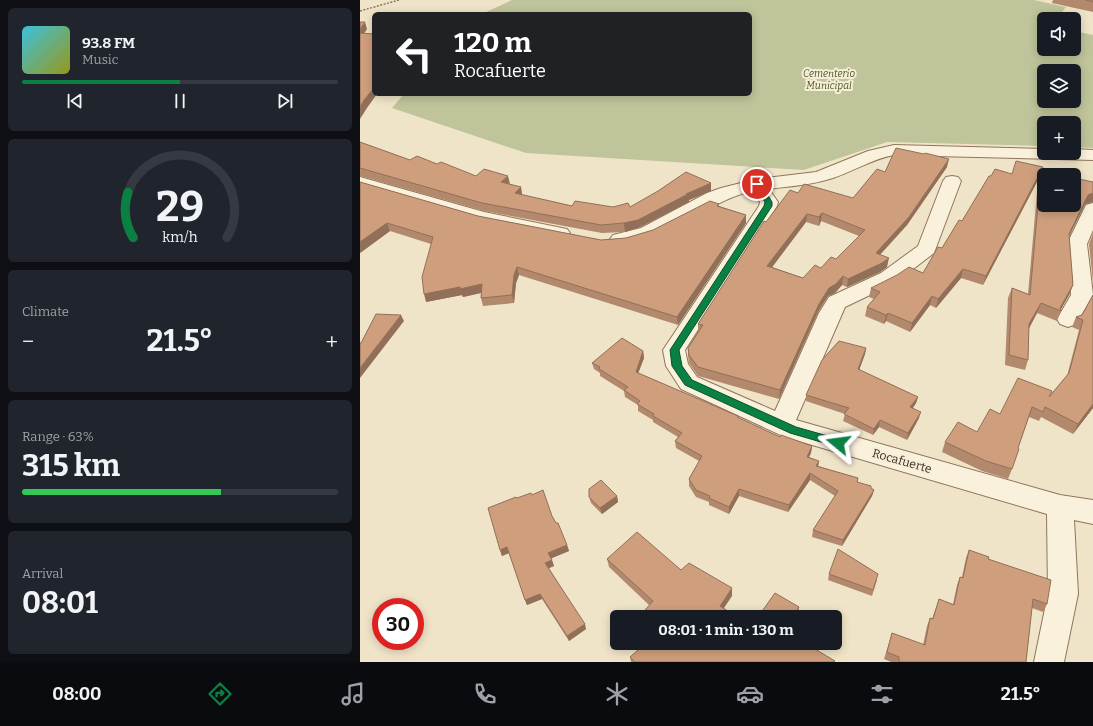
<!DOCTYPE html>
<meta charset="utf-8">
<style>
:root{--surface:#171b24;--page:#20242c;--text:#f1f3f6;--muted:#9ea1a6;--line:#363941;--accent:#0b8043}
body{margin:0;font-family:Bitter,serif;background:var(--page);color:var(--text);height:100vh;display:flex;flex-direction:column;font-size:15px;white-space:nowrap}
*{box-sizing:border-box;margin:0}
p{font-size:13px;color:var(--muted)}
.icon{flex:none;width:22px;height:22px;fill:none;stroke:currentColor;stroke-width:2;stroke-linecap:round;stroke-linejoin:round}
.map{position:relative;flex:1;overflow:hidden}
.details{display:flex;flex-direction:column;gap:8px;padding:8px;background:#0d0f14;width:360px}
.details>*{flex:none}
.guide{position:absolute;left:12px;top:12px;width:380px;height:84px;border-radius:6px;box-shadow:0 2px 10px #0003;background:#202124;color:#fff;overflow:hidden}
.fabs{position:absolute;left:677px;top:12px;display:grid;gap:8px}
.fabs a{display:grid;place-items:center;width:44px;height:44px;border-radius:6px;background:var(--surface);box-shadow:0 2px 10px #0003;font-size:20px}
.speed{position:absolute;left:12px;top:598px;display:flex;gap:8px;font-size:20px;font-weight:700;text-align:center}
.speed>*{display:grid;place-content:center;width:52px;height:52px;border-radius:50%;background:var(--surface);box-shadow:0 2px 10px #0003;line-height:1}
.speed .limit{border:6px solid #d22;background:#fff;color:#111}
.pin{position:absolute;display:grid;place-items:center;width:34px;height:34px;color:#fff;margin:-17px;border:2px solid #fff;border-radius:50%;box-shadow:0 1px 4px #0007}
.me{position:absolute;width:44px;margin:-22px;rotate:286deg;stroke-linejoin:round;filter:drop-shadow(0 0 3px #0008)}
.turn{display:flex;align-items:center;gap:14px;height:84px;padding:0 16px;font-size:18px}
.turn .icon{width:52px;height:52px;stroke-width:2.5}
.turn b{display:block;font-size:28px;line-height:34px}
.big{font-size:30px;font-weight:700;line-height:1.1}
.details .card{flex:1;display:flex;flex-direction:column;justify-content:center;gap:6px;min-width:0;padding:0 14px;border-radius:6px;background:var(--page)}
.details .dial{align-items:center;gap:0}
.dial svg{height:104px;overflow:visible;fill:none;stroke:var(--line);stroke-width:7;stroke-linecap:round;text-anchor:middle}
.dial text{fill:var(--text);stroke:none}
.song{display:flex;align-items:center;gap:12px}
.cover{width:48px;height:48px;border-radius:6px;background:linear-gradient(135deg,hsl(190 70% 55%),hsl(60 70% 35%))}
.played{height:4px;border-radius:2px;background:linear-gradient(90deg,var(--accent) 50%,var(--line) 50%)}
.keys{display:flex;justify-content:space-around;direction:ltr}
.heat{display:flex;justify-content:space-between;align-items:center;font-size:22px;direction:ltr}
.charge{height:6px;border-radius:3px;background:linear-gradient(90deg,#34c759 63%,var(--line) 0)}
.trip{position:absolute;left:250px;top:610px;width:232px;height:40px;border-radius:6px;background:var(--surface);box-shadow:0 2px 10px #0003;font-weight:700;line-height:40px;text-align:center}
.tabs{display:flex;height:64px;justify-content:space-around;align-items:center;background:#090b0e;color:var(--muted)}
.tabs .icon{width:28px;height:28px}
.tabs .selected{color:var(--accent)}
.tabs b{font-size:18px;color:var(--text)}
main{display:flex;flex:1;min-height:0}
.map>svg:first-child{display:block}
.cemetery{fill:#bfc49a;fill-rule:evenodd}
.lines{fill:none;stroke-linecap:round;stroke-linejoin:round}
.street-casing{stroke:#8d765c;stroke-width:2}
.path{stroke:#8d765c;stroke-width:1.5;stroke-dasharray:2 1.5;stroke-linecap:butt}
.street{fill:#faf1dc;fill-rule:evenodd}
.wall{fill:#b2896c;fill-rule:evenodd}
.shaded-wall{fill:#916f58}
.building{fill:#cf9f7d;stroke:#916f58;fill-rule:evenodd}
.route{fill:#0b8043;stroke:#07532c}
.labels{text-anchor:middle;stroke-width:4;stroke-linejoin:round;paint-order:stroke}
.far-park-label{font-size:10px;font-style:italic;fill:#4d5a26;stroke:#f7eed8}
.street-label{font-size:12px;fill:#3d2e20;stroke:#f7eed8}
</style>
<main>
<section class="details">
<div class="card">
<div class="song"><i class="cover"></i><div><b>93.8 FM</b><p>Music</p></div></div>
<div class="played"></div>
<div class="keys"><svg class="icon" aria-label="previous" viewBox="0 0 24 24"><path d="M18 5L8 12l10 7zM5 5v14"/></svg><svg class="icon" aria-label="pause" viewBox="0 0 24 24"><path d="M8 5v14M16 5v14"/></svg><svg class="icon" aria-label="next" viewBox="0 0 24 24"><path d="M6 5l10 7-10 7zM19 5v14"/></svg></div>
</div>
<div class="card dial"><svg viewBox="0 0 100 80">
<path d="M14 69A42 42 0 1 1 86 69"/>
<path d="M14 69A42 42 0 0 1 10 34" stroke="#0b8043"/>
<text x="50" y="56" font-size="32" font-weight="700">29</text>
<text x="50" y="72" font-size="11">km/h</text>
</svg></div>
<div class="card"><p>Climate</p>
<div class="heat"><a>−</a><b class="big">21.5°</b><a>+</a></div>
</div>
<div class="card"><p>Range · 63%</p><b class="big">315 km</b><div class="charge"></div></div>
<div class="card"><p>Arrival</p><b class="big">08:01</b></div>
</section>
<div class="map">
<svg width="733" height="662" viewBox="0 0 733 662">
<rect width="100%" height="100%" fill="#f0e4c8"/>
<path class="cemetery" d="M152 0H674L706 7 696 19H684V49H714V31L733 35V148L714 147V123H684V146L527 142 444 170 166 153 32 108 44 94H390V14H122ZM684 71H714V101H684Z"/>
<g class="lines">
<g class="street-casing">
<path id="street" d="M534 145 684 149V153H714V149L733 150V160L534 155C512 159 494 171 473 178 452 185 431 186 409 189L418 202 417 206 325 350 328 364 337 377 415 411 459 313 469 297 521 273 558 246 583 181 586 177 592 176 598 177 601 181 574 253 535 283 485 307 436 420 700 495 733 500V524L714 520 718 594 704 662H674L688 594 687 514 425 437 321 389 306 366 303 350 399 206 400 202 393 191C351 198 291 253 253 243L250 239 253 235 281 228 347 193 361 188 397 179 456 172 508 151Z
M0 177 124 212 207 229 210 233 207 237 200 239 114 221 0 188Z
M733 203V230L727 244 733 295 716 324 708 327 700 324 697 319 711 295 707 244 724 209 726 205Z"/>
</g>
<path class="path" d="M0 11 39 0"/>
<use href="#street" class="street"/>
</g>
<path class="wall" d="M693 0H733V12L692 3Z
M0 142 50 160 77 164 116 176 161 187 162 195 212 206 253 207H270L351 191 329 200V202L278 228 265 232 242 233 124 211 0 176Z
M587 167 547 225 520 255 527 267 520 272 487 287 482 285 475 293 468 296 458 312 419 399 338 376 329 363 328 356V348L338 331V324L406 222 438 193 493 198 525 172ZM461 221 499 236 476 259 443 278 412 267 446 222 459 226Z
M683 167 681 172 733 182V202L725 204 709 235 713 285 709 295 700 310 701 311 697 321 677 313 669 328 668 360 665 370 645 365 648 298 652 288 668 294 678 181 679 178 623 285 601 278 576 308 570 305 550 332 526 321 524 324 505 316 507 307 514 299 509 297 511 288 563 273 602 221 631 176 652 174Z
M0 182 118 216 241 240 266 238 293 230 359 204V206L386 215V223L318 325 159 275 156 283 154 303 123 306 121 298V293L103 297 102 295 66 302 71 244 30 231 0 253Z
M733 233V282L729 244Z
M733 295V408L713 434 681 417 679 421 669 417 658 448 652 469 648 479 622 471 582 452 585 442 617 432 640 414 689 397 707 376 719 330 712 327 716 317 722 315Z
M506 348 505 354 499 370 558 397 556 403 553 408 559 418 547 440 519 427 513 435 483 421 485 414 446 401V395Z
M283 351 284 358 278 373 420 437 452 446 451 453 449 457 459 461 458 466 498 478 497 482 514 490 512 496 482 546 452 537 453 530 475 496 450 480 428 512 379 496 369 514 349 505V502L336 497 329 486V479L339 461 316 448 315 441 318 437 293 422V420L278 411V405L265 397 264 391 240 376V373L234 369 232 363Z
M172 495 192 516 207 545 209 551 191 558 194 566 189 568 226 629 209 641 182 599 167 605 149 553 142 556 140 550 157 498Z
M257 496 258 502 242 514 231 503 229 497Z
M609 550 628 559 687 604 683 612 672 608 666 662H531L524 659 532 633 563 645 567 626 570 618 572 619 579 599 593 604 597 585 600 577H602L606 558Z
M247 559 321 570 372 596 289 605 249 567Z
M469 574 517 580 512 596 468 580Z
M270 657 475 661V662H271Z"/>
<path class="shaded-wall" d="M5 22 7 29 0 40V29Z
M14 88V94H17L7 108 0 119V107L4 100Z
M589 159 587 167 547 225 514 261 516 253Z
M683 167 679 178 623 285 626 276Z
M148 176 150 184 141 182Z
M351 183V191L329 200V202L278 228 265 232 264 223 326 194Z
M161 187 162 195 155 193Z
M733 193V202L725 204 706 243 709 234 728 195Z
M462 213 461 221 459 226V217Z
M447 214 446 222 407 274V266Z
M386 215V223L318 325 317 317Z
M27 223 30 231 0 253V242Z
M529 258 527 267 520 272 487 287 488 279Z
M157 267 159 275 156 283 154 303 152 295 154 275Z
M603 269 601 278 576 308 578 299Z
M483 276 482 285 475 293 468 296 458 312 419 399 420 390 459 304 469 288Z
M122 284 125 292 103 297 102 295 66 302 64 294 100 287Z
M713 285 709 295 700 311V308Z
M572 296 570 305 550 332 552 323Z
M681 303 677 313 666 334 669 324Z
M528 313 526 321 524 324 526 315Z
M41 315 44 321 0 378V368Z
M506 348 505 354 497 376 498 369Z
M283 351 284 358 276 379V372Z
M558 397 556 403 549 414 550 407Z
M733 404V408L713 434 718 424Z
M561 412 559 418 547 440 548 433Z
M520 420 519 427 513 435 514 429Z
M452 446 451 453 446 463 447 457Z
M459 461 458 467 456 466Z
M450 473V480L428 512 429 505Z
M379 489V496L369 514V507Z
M514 490 512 496 482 546 483 540Z
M257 496 258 502 242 514 240 508Z
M207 545 209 551 190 559 188 553Z
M147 547 149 553 142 556 140 550Z
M192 560 194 566 187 569 185 563Z
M372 588V596L360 614V606Z
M180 594 182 599 167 605 165 600Z
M439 607 438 615 437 617H433Z
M225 624 226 629 209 641 207 636Z"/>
<path class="building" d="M726 0H733V2Z
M0 22H5L0 29Z
M0 33 14 34V88L4 100 0 107Z
M0 142 50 160 57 156 77 164 81 162 116 176 124 169 148 176 141 182 161 187 155 193 212 206 215 201 253 207 268 203 270 207 298 191 326 172 351 183 326 194H328L278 220 264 223 241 225 122 203 0 168Z
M536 148 564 154 565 153 589 159 549 217 516 253 529 258 522 263 488 279 483 276 476 284 469 288 459 304 420 390 338 367 329 355 328 348 343 325 338 324 404 221 406 222 430 190 438 193 444 184 493 198 517 169 525 172ZM462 213 505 230 476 259 471 257 461 268 455 265 443 278 407 266 447 214 459 217Z
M656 161 683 167 626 276 603 269 578 299 572 296 552 323 528 313 526 315 507 307 520 292 511 288 537 275 549 267 563 273 578 247 582 248 599 220 602 221 629 176H631L635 169 652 174Z
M681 171 698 175H684V205H714V178L733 182V193L728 195 709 234 713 285 700 308 701 311 681 303 669 324 668 360 649 355 652 288 670 295Z
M0 182 118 216 241 240 266 238 293 230 350 201 359 204 357 206 386 215 317 317 157 267 154 275 152 295 121 298 122 284 100 289V287L64 294 62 277 73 237 27 223 0 242Z
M733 295V404L718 424 685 407 683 412 672 407 658 448 659 449 652 469 626 461 585 442 598 422 617 432 630 409 640 414 658 378 692 391 689 397 709 373 723 320 716 317 722 315Z
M16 314 41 315 0 368V343H1Z
M262 338 283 351 276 372 378 416 377 417 420 437 421 435 452 446 447 457 459 461 456 466 498 478 497 482 511 486V488L514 490 483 540 453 530 478 491 450 473 429 505 379 489 369 507 349 498 350 496 336 490 329 479 342 456 315 441 322 433 293 416 294 414 277 404 280 401 264 390 268 387 239 369 240 367 232 363Z
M479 341 506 348 498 369 558 397 550 407 561 412 548 433 520 420 514 429 484 414 489 408 446 395 462 360Z
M241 480 257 496 240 508 229 497V489Z
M183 490 192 516 196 523H198L207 545 188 553 192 560 185 563 225 624 207 636 180 594 165 600 147 547 140 550 128 508 156 497 157 498 171 493 172 495Z
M277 532 321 570 329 563 372 588 360 606 377 617H279L293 601 247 559Z
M478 549 518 574 513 590 469 574Z
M609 550 629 557 628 559 691 580 687 604 673 599 666 662H539V657L527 652 532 633 565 645 570 618 573 619 579 599 594 605 600 577 603 578Z
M415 593 439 607 433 617H398Z
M286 643H445L475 661 474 662H275L270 657Z"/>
<path class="route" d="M394 182H400L412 202V206L319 350 322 366 332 380 436 427 482 440 483 443 482 446 478 447 430 433 325 385 312 366 310 350 404 206 405 202 393 184Z"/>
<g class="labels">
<g class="far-park-label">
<text x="469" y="77">Cementerio<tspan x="469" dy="12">Municipal</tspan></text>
</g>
<g class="street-label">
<text transform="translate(542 461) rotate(16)" y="4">Rocafuerte</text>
</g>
</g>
</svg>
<div class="fabs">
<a><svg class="icon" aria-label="sound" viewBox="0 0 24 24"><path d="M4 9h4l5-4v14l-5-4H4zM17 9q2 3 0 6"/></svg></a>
<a><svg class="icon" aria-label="layers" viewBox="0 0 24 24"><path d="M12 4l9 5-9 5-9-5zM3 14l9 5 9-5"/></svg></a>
<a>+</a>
<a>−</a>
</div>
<div class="speed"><div class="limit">30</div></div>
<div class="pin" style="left:397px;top:184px;background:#d93025"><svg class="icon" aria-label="arrive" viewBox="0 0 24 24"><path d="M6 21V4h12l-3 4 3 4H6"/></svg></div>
<svg class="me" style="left:478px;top:443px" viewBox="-20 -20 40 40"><path d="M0-17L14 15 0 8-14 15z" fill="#0b8043" stroke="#fff" stroke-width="4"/></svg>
<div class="trip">08:01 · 1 min · 130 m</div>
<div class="guide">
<div class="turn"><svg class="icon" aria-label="left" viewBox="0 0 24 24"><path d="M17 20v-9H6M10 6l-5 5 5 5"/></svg><div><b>120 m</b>Rocafuerte</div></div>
</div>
</div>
</main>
<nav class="tabs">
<b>08:00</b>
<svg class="icon selected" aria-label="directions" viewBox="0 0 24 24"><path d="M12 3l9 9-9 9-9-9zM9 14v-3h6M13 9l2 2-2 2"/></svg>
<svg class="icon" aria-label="music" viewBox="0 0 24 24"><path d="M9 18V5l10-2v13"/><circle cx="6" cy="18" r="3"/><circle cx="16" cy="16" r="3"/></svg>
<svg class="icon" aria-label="phone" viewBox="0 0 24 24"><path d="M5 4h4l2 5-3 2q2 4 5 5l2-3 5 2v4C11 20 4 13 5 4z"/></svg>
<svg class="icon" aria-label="climate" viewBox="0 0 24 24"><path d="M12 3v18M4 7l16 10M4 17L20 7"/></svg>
<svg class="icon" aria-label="car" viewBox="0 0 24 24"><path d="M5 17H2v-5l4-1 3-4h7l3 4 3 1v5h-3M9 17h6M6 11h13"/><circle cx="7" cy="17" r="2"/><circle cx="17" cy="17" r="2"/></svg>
<svg class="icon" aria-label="filters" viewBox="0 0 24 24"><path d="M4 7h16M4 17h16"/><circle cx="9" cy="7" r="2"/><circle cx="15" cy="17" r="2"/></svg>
<b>21.5°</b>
</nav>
